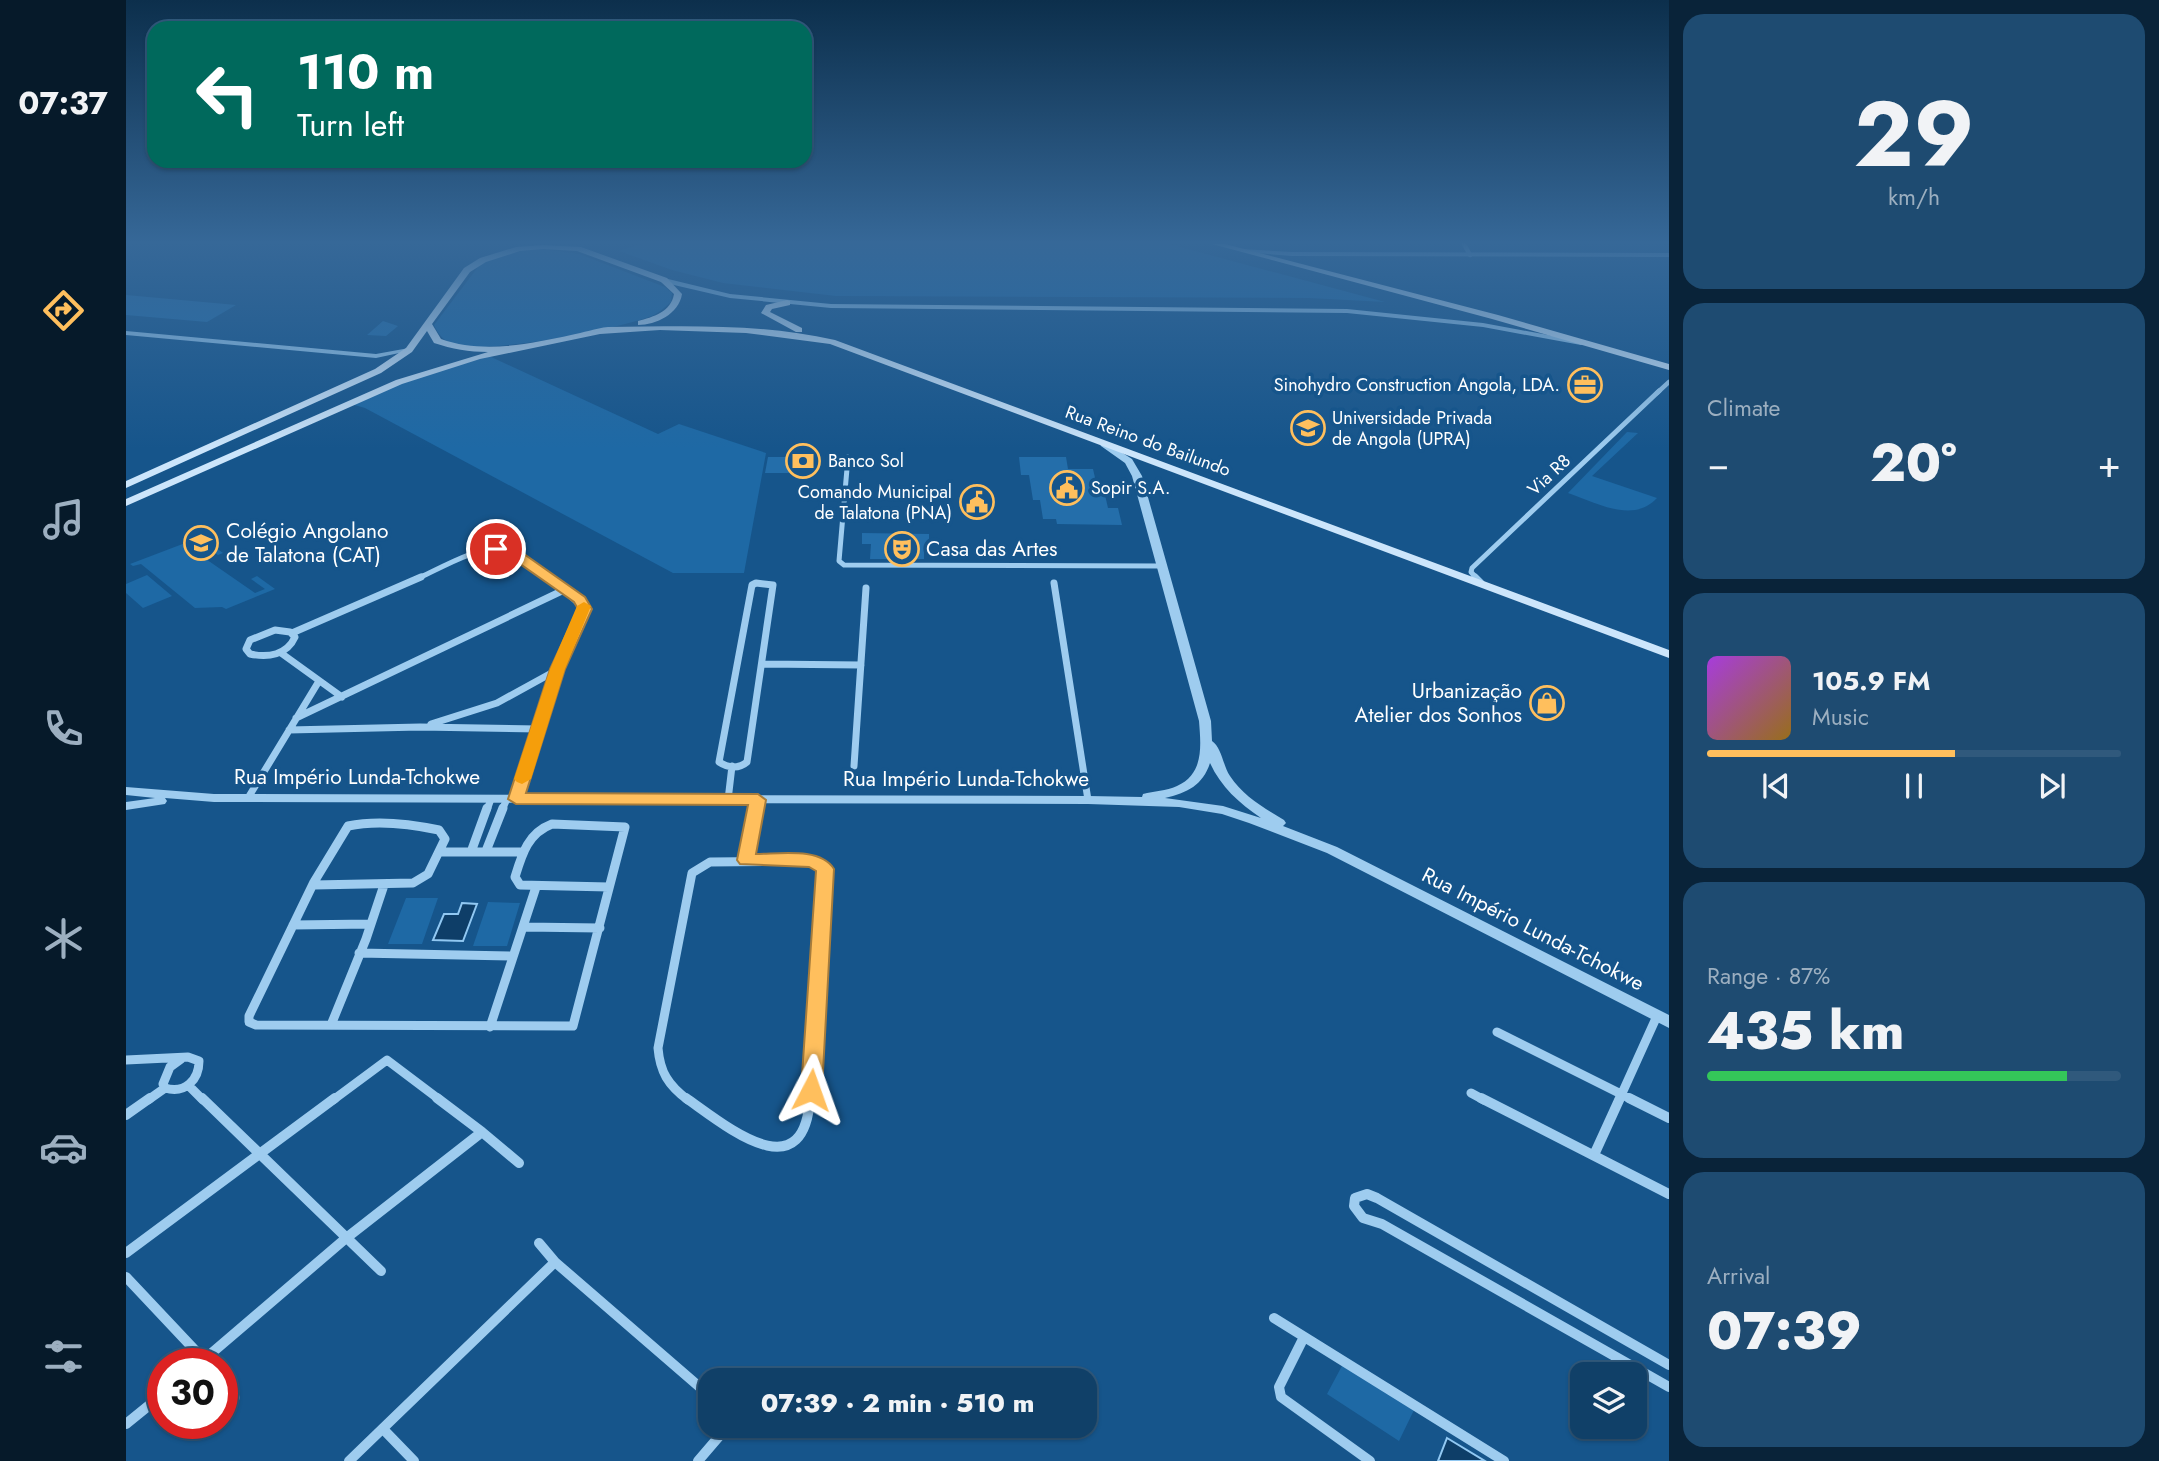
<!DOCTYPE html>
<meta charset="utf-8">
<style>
:root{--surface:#104068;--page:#1e4b71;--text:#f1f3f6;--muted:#9cafc0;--line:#30597c;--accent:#ffbf5d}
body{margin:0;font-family:Jost,sans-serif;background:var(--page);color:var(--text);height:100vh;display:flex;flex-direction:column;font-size:26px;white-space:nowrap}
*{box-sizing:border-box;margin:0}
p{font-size:23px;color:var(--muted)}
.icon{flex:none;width:38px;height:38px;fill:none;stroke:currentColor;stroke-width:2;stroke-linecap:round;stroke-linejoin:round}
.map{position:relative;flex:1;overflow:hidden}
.side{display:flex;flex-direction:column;gap:14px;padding:14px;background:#092339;width:490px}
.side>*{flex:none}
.guide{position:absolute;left:21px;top:21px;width:665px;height:147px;border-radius:21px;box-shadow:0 2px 5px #0004,0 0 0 2px var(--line);background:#00695c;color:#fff;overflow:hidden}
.controls{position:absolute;left:1444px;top:1362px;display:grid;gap:14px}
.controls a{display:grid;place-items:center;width:77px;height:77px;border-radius:14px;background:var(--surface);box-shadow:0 2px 5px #0004,0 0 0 2px var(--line);font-size:35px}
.speed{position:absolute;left:21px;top:1348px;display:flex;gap:14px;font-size:35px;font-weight:700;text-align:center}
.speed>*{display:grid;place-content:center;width:91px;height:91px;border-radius:50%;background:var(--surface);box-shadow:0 2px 5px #0004,0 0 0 2px var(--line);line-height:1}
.speed .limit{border:10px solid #d22;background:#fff;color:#111}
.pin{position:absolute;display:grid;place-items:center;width:60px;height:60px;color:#fff;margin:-30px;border:4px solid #fff;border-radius:50%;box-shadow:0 2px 7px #0007}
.me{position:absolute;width:77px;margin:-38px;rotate:4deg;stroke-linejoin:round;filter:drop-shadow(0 0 5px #0008)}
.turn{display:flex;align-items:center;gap:24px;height:147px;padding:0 35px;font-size:32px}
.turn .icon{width:91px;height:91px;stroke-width:2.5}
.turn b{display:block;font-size:49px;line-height:60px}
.big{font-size:52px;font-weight:800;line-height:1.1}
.side .tile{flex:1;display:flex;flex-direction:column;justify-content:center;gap:10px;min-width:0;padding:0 24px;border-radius:21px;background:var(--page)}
.side .dial{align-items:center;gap:0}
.dial b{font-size:91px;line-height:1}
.song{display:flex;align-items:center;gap:21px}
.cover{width:84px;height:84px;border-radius:10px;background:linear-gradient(135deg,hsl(280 70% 55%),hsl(40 70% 35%))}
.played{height:7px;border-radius:4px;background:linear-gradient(90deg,var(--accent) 60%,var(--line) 60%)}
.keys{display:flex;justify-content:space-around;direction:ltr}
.heat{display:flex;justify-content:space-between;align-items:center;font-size:38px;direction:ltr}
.charge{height:10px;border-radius:5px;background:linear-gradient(90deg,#34c759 87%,var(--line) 0)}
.trip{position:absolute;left:572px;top:1368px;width:399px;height:70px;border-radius:21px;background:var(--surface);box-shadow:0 2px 5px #0004,0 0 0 2px var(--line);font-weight:800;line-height:70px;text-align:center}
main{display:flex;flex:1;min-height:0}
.dock{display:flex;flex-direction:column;width:126px;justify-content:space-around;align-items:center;background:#061a2a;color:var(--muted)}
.dock .icon{width:49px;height:49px}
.dock .selected{color:var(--accent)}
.dock b{font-size:32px;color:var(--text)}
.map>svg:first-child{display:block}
.green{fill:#1e69a5}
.water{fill:#0e3e68;stroke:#91c8f2;stroke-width:2}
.building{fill:#246eaa}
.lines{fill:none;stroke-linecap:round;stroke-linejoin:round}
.minor-far4{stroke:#9eccef;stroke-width:4.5}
.minor-far3{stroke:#9eccef;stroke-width:5}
.minor-far2{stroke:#9eccef;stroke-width:7}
.minor-far1{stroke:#9eccef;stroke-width:9}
.minor{stroke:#9eccef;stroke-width:10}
.tertiary{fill:#9eccef;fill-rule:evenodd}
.secondary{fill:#cce5fb;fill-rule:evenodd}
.route{fill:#ffbf5d;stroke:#a67c3c;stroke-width:2}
.slow{fill:#f59e0b}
.labels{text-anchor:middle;stroke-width:7;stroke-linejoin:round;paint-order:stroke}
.far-poi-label{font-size:18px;fill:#fff;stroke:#16558b;text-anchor:start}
.far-street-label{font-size:18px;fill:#fff;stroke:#16558b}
.poi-label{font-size:21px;fill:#fff;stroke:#16558b;text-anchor:start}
.street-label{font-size:21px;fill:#fff;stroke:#16558b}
</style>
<main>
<nav class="dock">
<b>07:37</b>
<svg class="icon selected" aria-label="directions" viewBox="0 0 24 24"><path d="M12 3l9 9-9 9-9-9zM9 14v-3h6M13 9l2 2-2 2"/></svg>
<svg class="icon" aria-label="music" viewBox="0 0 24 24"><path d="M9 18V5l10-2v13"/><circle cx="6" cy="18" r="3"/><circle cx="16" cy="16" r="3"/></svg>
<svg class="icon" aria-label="phone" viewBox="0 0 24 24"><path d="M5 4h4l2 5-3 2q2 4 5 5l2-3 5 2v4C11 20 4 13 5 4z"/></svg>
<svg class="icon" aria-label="climate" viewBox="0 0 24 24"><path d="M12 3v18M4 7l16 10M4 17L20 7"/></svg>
<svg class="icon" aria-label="car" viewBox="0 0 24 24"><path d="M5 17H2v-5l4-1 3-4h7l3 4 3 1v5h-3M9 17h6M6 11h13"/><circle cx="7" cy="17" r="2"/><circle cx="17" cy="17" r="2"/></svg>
<svg class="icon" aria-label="filters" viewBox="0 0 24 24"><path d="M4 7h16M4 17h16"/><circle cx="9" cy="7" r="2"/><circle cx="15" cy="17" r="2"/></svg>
</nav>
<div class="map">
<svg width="1543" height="1461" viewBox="0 0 1543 1461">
<rect width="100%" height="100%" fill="#16558b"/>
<path class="green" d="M515 244H1043L1259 302 1183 298 710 296 597 283 546 270 493 251Z
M416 249 453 254 539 287 546 293 545 302C538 308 532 314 523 317 491 329 354 356 326 344 316 340 312 333 308 325L352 267C371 253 393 251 416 249Z
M363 356 532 434 553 424 640 453 618 573H547L239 408 225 404 280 381Z
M1501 432 1512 433 1466 476 1531 498C1507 524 1471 503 1442 493Z
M75 537 97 553 92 555 78 545 64 548 129 593 139 589 125 579 131 576 149 589 100 609 96 607 69 608 15 564 7 566 4 564Z
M21 575 46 596 17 608 0 593V584Z
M280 898H312L296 944H262Z
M362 902 394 903 381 946H347Z
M1217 1364 1288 1410 1273 1441 1201 1394Z"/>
<path class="water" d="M336 903 351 904 337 941 307 940 318 914H332Z
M1321 1438 1359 1461H1312Z"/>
<path class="building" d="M0 295 110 305 81 322 0 315Z
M257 321 272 326 260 336 241 335Z
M642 457H684L683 473H639Z
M893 457H940L942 469H967L970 482H976L982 508H992L996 525 931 524 930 519H917L914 500H907L903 475H895Z
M736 533 803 534V546H798V559H744L745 544H736Z"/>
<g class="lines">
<path class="minor-far4" d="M1338 244 1344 255
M1531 393 1543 382"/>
<path class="minor-far3" d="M722 457 713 561 718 565 1036 566
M291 579C313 569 355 544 379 549 396 553 413 568 426 579
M1351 579 1345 572 1346 568 1533 391"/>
<path class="minor-far2" d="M1349 577 1355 583
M630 583 647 585 621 762C613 769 602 768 593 762L626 585Z
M928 583 962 800
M149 630 164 632 169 637C161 655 142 658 124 654L120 649 124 640Z
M166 633 295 577
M155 653 216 697
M637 664 735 665
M170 718 440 589
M305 724 371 703 431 670
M163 730 294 727 412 729
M728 766 740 588
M122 798 193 681
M390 799 432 669 459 609 424 577
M602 800 606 766
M361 810 365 799
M376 810 381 799
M630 810 632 800"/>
<path class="minor-far1" d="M360 851 377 808
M314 852H397
M345 852 361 808
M620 860 630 808
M188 885 287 883 302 874 319 839 313 830C285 824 250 820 222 826L188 882 123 1016V1022L130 1025 447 1026 499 827 426 824C402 833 396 854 389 877L394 885 483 887
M167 925 245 924
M398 927 474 928
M233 953 387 956
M205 1025 240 939 258 885
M364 1027 410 887
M1371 1032 1507 1100
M0 1060 62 1057 73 1061C73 1080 59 1094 39 1088
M63 1086 77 1100
M39 1088 37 1084 44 1067 55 1059
M1345 1093 1358 1100
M22 1100 39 1088
M207 1100 261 1060 314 1100
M562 1100C542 1085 534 1072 532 1048L566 873 584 862 689 861 697 866 700 873 684 1100
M1493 1100 1531 1016"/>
<path class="minor" d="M76 1098 255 1271
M311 1098 356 1132
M560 1098C600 1126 678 1192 684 1098
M1355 1098 1543 1194
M1503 1098 1543 1118
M0 1115 24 1098
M1468 1155 1494 1098
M413 1243 429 1262 584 1396
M0 1253 209 1098
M0 1277 81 1363
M1148 1318 1378 1461
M1178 1337 1153 1387 1155 1397 1244 1461
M74 1363 219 1239 356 1132 393 1163
M1543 1365 1251 1198 1241 1194 1229 1198 1228 1206 1237 1218 1256 1224 1543 1387
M96 1382 109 1397
M0 1424 37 1394
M611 1426 613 1435
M257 1429 288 1461
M223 1461 429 1262
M572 1461 602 1426"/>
<path class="tertiary" d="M1115 249 1166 252 1543 253V257L1166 256 1117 252 1114 250Z
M538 278 604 294 705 304 1221 309 1357 323 1455 341 1459 343 1455 345 1357 327 1221 313 705 308 604 298 535 282 534 280Z
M0 331 250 354 283 348 287 350 250 358 0 335Z
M978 441 1006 459 1016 476 1085 721 1086 741C1096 748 1097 766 1104 776 1117 796 1138 808 1158 820L1160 823 1157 826 1211 847 1543 1015V1028L1201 853 1123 823 1096 814 1053 807 962 804 88 802 39 798 41 801 39 804 0 810V802L29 798 0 795V787L88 794 962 796 1016 797 1017 794C1028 791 1040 791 1051 786 1078 774 1075 746 1073 721L1006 476 999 463 975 446 974 444ZM1084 763C1095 787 1113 803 1135 818L1097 806 1039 798C1061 793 1077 785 1084 763Z"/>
<path class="secondary" d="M1086 244H1099L1372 315 1543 364V370L1366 319Z
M417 245 455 247 541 278 556 294C553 314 530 325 512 325V321C527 317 545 312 548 294L535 282 451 251 417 249 394 251 360 262 344 272 306 324 315 339C357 354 403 344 445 335 457 333 470 328 482 327 560 326 631 323 709 340L1543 650V658L704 344 620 333 534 330 474 334 354 359 276 384 0 506V499L270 380 362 352C343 352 326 349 308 343L301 331 286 352 255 373 0 488V481L249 369 280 348 338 268 354 258 390 247Z
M661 300 664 301V305L646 309 644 312 676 328V332H670L635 313 640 305Z"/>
</g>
<linearGradient id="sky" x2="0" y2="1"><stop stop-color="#0c2f4c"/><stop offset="0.54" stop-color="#366898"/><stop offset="1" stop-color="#366898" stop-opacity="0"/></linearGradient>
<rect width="1543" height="449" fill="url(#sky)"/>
<path class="route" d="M370 545 388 547 459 597 466 609 439 669 400 793 632 794 640 800 630 854C654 854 694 847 708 869L696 1090 693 1096 685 1099 678 1096 675 1090 690 871 683 867 614 864 611 860 622 805 390 804 382 799 424 669 452 609 448 602 380 554 365 552 363 549Z"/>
<path class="slow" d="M458 602 465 606 439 669 405 779 396 784 391 782 388 779 424 669 451 606Z"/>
<defs>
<g id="office-ring" transform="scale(1.75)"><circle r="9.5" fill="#16558b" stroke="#ffbf5d" stroke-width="1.5"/><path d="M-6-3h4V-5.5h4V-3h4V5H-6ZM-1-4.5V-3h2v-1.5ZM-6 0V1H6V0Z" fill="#ffbf5d"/></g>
<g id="university-ring" transform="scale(1.75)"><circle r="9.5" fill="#16558b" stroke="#ffbf5d" stroke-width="1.5"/><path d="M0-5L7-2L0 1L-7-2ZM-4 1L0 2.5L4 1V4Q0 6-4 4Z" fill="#ffbf5d"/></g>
<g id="bank-ring" transform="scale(1.75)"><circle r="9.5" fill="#16558b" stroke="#ffbf5d" stroke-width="1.5"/><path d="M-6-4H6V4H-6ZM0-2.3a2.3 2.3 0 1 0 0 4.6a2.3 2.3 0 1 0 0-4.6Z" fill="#ffbf5d"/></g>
<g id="civic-ring" transform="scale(1.75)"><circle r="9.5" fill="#16558b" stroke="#ffbf5d" stroke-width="1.5"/><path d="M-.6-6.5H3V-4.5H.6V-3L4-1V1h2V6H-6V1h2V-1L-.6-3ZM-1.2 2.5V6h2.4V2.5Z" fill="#ffbf5d"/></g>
<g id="theatre-ring" transform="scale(1.75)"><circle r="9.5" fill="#16558b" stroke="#ffbf5d" stroke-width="1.5"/><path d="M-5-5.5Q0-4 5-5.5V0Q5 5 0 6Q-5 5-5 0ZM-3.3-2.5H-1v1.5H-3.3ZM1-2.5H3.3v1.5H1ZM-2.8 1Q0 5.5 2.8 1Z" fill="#ffbf5d"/></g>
<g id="shop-ring" transform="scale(1.75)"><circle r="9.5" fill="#16558b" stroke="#ffbf5d" stroke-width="1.5"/><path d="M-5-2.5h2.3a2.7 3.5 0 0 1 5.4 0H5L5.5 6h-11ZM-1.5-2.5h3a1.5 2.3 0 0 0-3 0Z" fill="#ffbf5d"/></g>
</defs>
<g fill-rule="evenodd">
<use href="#office-ring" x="1459" y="385"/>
<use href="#university-ring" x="1182" y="428"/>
<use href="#bank-ring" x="677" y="461"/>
<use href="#civic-ring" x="941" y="488"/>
<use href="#civic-ring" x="851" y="502"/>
<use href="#university-ring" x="75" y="543"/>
<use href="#theatre-ring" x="776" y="549"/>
<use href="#shop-ring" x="1421" y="703"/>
</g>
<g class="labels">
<g class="far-poi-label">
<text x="1434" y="391" text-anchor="end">Sinohydro Construction Angola, LDA.</text>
<text x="1206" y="424">Universidade Privada<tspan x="1206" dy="21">de Angola (UPRA)</tspan></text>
<text x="702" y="467">Banco Sol</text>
<text x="965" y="494">Sopir S.A.</text>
<text x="826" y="498" text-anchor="end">Comando Municipal<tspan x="826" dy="21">de Talatona (PNA)</tspan></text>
</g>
<g class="far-street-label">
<text transform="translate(1022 441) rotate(20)" y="6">Rua Reino do Bailundo</text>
<text transform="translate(1423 475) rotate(-43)" y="6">Via R8</text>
</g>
<g class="poi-label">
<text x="100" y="538">Colégio Angolano<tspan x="100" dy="24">de Talatona (CAT)</tspan></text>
<text x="800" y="556">Casa das Artes</text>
<text x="1396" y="698" text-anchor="end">Urbanização<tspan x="1396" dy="24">Atelier dos Sonhos</tspan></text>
</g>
<g class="street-label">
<text x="231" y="784">Rua Império Lunda-Tchokwe</text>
<text x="840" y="786">Rua Império Lunda-Tchokwe</text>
<text transform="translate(1407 929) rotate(27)" y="7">Rua Império Lunda-Tchokwe</text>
</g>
</g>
</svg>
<div class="controls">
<a><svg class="icon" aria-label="layers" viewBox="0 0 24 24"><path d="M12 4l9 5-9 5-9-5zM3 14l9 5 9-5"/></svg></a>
</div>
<div class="speed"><div class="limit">30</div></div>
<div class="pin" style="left:370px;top:549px;background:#d93025"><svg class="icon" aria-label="arrive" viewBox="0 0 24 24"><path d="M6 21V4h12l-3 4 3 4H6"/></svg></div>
<svg class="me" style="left:685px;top:1090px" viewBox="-20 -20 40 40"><path d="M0-17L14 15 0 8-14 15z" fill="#ffbf5d" stroke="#fff" stroke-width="4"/></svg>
<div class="trip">07:39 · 2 min · 510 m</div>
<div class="guide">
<div class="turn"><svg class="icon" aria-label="left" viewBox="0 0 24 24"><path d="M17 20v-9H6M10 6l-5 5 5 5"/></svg><div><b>110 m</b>Turn left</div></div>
</div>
</div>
<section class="side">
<div class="tile dial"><b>29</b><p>km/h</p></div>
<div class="tile"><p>Climate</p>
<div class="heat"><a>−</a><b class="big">20°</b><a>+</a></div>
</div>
<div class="tile">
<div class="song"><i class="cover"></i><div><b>105.9 FM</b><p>Music</p></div></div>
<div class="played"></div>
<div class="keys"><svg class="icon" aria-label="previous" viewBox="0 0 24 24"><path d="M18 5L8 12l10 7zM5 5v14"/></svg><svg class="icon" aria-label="pause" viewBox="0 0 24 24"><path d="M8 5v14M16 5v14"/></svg><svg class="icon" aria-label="next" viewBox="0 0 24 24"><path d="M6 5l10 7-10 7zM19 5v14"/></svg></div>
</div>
<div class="tile"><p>Range · 87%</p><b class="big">435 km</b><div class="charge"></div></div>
<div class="tile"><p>Arrival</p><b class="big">07:39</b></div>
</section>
</main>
